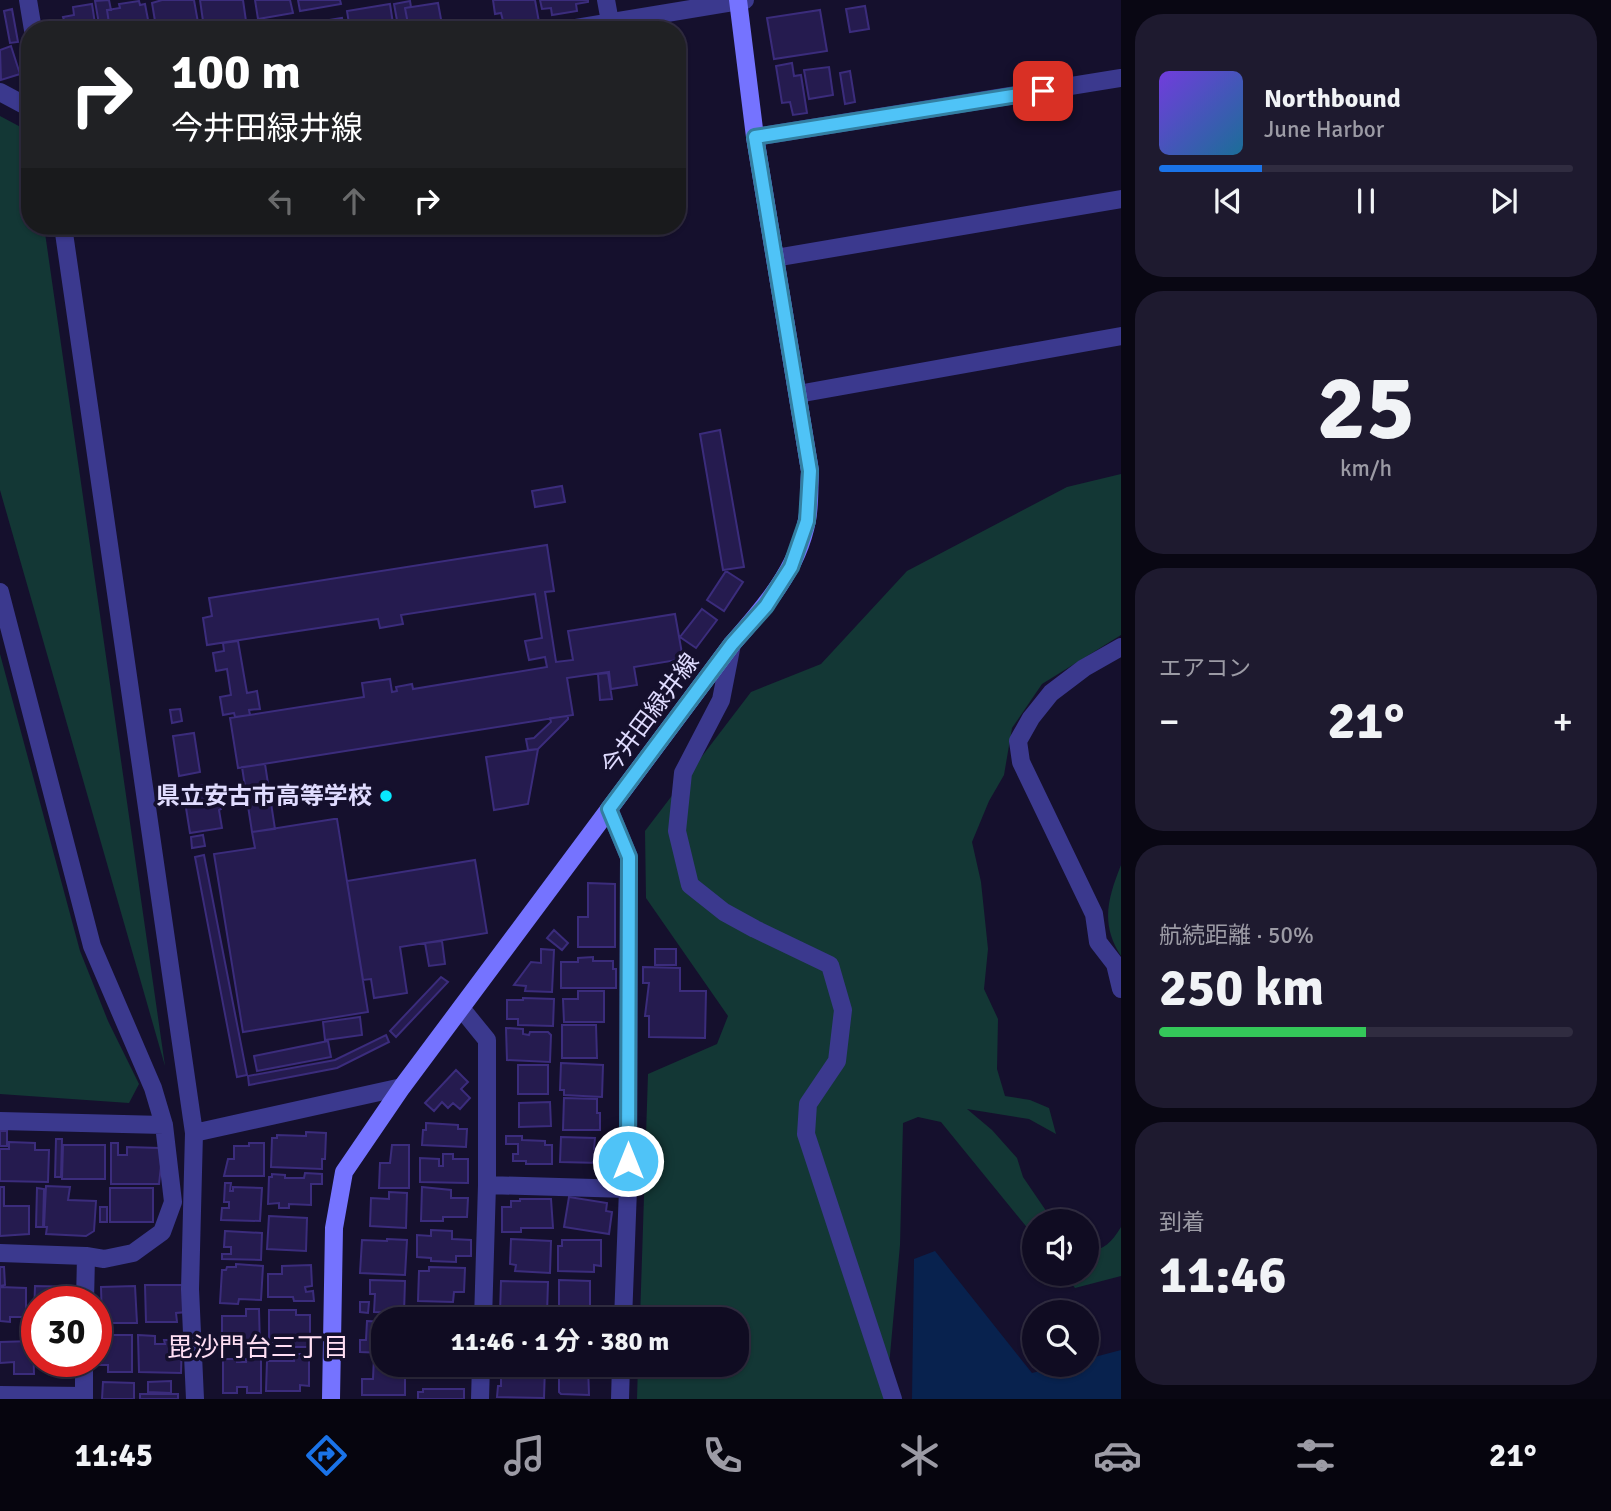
<!DOCTYPE html>
<html lang="ja">
<meta charset="utf-8">
<style>
:root{--surface:#100c22;--page:#1e1a2f;--text:#f1f3f6;--muted:#9c9ba5;--line:#302c40;--accent:#1a73e8}
body{margin:0;font-family:Signika,"Noto Sans JP",sans-serif;background:var(--page);color:var(--text);height:100vh;display:flex;flex-direction:column;font-size:26px;white-space:nowrap}
*{box-sizing:border-box;margin:0}
p{font-size:23px;color:var(--muted)}
.icon{flex:none;width:38px;height:38px;fill:none;stroke:currentColor;stroke-width:2;stroke-linecap:round;stroke-linejoin:round}
.map{position:relative;flex:1;overflow:hidden}
.side{display:flex;flex-direction:column;gap:14px;padding:14px;background:#090713;width:490px}
.side>*{flex:none}
.hud{position:absolute;left:21px;top:21px;width:665px;height:214px;border-radius:28px;box-shadow:0 2px 5px #0004,0 0 0 2px var(--line);background:#202124;color:#fff;overflow:hidden}
.fabs{position:absolute;left:1022px;top:1209px;display:grid;gap:14px}
.fabs a{display:grid;place-items:center;width:77px;height:77px;border-radius:50%;background:var(--surface);box-shadow:0 2px 5px #0004,0 0 0 2px var(--line);font-size:35px}
.speed{position:absolute;left:21px;top:1286px;display:flex;gap:14px;font-size:35px;font-weight:700;text-align:center}
.speed>*{display:grid;place-content:center;width:91px;height:91px;border-radius:50%;background:var(--surface);box-shadow:0 2px 5px #0004,0 0 0 2px var(--line);line-height:1}
.speed .limit{border:10px solid #d22;background:#fff;color:#111}
.pin{position:absolute;display:grid;place-items:center;width:60px;height:60px;color:#fff;margin:-30px;border-radius:14px;box-shadow:0 4px 10px #0006}
.me{position:absolute;width:77px;margin:-38px;rotate:0deg;stroke-linejoin:round;filter:drop-shadow(0 0 5px #0008)}
.turn{display:flex;align-items:center;gap:24px;height:147px;padding:0 35px;font-size:32px}
.turn .icon{width:91px;height:91px;stroke-width:2.5}
.turn b{display:block;font-size:49px;line-height:60px}
.lanes{display:flex;align-items:center;height:66px;padding:0 35px;background:#0003;justify-content:center;gap:35px;direction:ltr}
.lanes .off{opacity:.35}
.big{font-size:52px;font-weight:700;line-height:1.1}
.side .widget{flex:1;display:flex;flex-direction:column;justify-content:center;gap:10px;min-width:0;padding:0 24px;border-radius:28px;background:var(--page)}
.side .dial{align-items:center;gap:0}
.dial b{font-size:91px;line-height:1}
.song{display:flex;align-items:center;gap:21px}
.cover{width:84px;height:84px;border-radius:10px;background:linear-gradient(135deg,hsl(260 70% 55%),hsl(200 70% 35%))}
.played{height:7px;border-radius:4px;background:linear-gradient(90deg,var(--accent) 25%,var(--line) 25%)}
.keys{display:flex;justify-content:space-around;direction:ltr}
.heat{display:flex;justify-content:space-between;align-items:center;font-size:38px;direction:ltr}
.charge{height:10px;border-radius:5px;background:linear-gradient(90deg,#34c759 50%,var(--line) 0)}
.trip{position:absolute;left:371px;top:1307px;width:378px;height:70px;border-radius:28px;background:var(--surface);box-shadow:0 2px 5px #0004,0 0 0 2px var(--line);font-weight:700;line-height:70px;text-align:center}
.tabs{display:flex;height:112px;justify-content:space-around;align-items:center;background:#06050e;color:var(--muted)}
.tabs .icon{width:49px;height:49px}
.tabs .current{color:var(--accent)}
.tabs b{font-size:32px;color:var(--text)}
main{display:flex;flex:1;min-height:0}
.map>svg:first-child{display:block}
.green{fill:#133735}
.water{fill:#08224e}
.building{fill:#251b4f;stroke:#3b2c7c;stroke-width:2}
.lines{fill:none;stroke-linecap:round;stroke-linejoin:round}
.minor{stroke:#3b398e;stroke-width:18}
.secondary{stroke:#7573ff;stroke-width:18}
.route-casing{stroke:#337fa1;stroke-width:18}
.route{stroke:#4fc3f7;stroke-width:12}
.poi-dot{fill:#08e9ff;stroke:#15102d;stroke-width:2.5}
.labels{text-anchor:middle;stroke-width:7;stroke-linejoin:round;paint-order:stroke}
.street-label{font-size:24px;fill:#e0dcff;stroke:#15102d}
.poi-label{font-size:24px;font-weight:bold;fill:#e0dcff;stroke:#15102d;text-anchor:end}
.neighbourhood-label{font-size:26px;fill:#ffdef3;stroke:#15102d}
</style>
<main>
<div class="map">
<svg width="1121" height="1399" viewBox="0 0 1121 1399">
<rect width="100%" height="100%" fill="#15102d"/>
<path class="green" d="M0 116 30 132V226H44L165 1066 0 490Z
M1121 474V635L1042 684 1012 728 1004 775 989 801 972 842 981 882 988 949 984 989 998 1019 997 1069 1005 1096 1030 1100 1049 1108 1056 1134 1029 1119 967 1109 992 1130 1017 1158 1023 1177 1053 1221 1034 1222V1236L941 1122 918 1117 903 1123 900 1245 886 1399H637L638 1365H737V1320L640 1319 648 1074 717 1044 728 1016 646 898 645 831 751 692 821 664 907 571 1067 487Z
M0 654 80 951 108 1021 139 1084 129 1103 0 1094Z
M1121 865V956C1100 924 1108 898 1121 865Z
M1121 1227V1276L1075 1288 1064 1274H1087V1252C1104 1250 1112 1242 1121 1227Z"/>
<path class="water" d="M935 1251 1032 1373 1064 1365H1087V1359L1121 1350V1399H912L914 1259Z"/>
<path class="building" d="M109 0 111 10H107L110 30H100L95 1Z
M162 0H194L199 28 164 30 162 20 155 21 152 3Z
M200 0H243L246 21 204 28Z
M255 0H290L293 13 258 19Z
M298 0H340L341 4 300 11Z
M493 0H535L539 22 504 25 501 13 495 14Z
M540 0H588V2L576 4 577 11 552 15 551 8 542 9Z
M139 1 140 5 145 4 150 30H110L107 10 120 8 119 4Z
M410 1 411 7 405 8 408 24 398 26 394 4Z
M438 3 443 30H403L402 25 408 24 405 8Z
M92 4 96 30H49L48 22 64 20 63 17 74 15 73 7Z
M390 4 394 30H350L347 11Z
M865 6 869 29 850 32 846 9Z
M12 9 18 42 10 43 4 11Z
M820 10 827 51 774 59 767 18Z
M342 18 344 30H299L298 25Z
M293 23 296 30H271L280 28 279 25Z
M11 46 20 74 1 80 0 50Z
M792 63 794 76 801 75 807 113 793 115 790 102 782 103 776 66Z
M829 67 833 95 809 99 804 70Z
M850 71 855 102 845 104 840 73Z
M720 430 744 567 723 570 700 434Z
M562 486 565 502 535 507 532 491Z
M547 545 554 591 545 592 556 662 573 660 568 631 675 614 683 659 634 667 637 685 611 689 609 672 567 678 573 715 238 768 230 718 364 697 362 683 390 679 392 692 397 691 396 687 412 684 413 689 547 667 545 657 529 660 525 641 542 638 535 594 401 615 403 624 380 628 378 619 207 645 203 618 212 616 209 598Z
M726 571 743 582 724 611 707 600Z
M702 609 717 620 696 648 680 637Z
M238 641 247 693 257 691 260 709 249 710 250 715 235 717 234 713 223 715 220 697 231 695 227 669 216 671 213 653 224 651 223 643Z
M608 673 612 699 600 700 598 674Z
M180 709 182 721 172 723 170 710Z
M568 716V719L538 749 528 750 526 739 534 738 551 722 550 718Z
M194 733 200 772 179 776 173 736Z
M538 749 528 804 494 810 486 757Z
M265 764 275 829 252 832 242 767Z
M215 783 221 809 219 810 222 828 190 833 183 789Z
M334 819H337L368 1012 243 1032 214 854 255 848 252 832Z
M203 835 205 846 192 848 191 837Z
M204 855 247 1075 237 1077 195 857Z
M475 860 487 933 400 947 407 993 374 998 371 979 363 980 347 881Z
M588 883 615 884V947H578V917H588Z
M554 930 568 943 562 950 547 938Z
M442 941 445 964 429 966 425 943Z
M541 949 554 950 552 992 525 991 526 986 514 985 531 962 541 963Z
M655 949H676V965H655Z
M593 957V961H613V969H616V988H561V962H578V958Z
M643 967 680 968V991H706L705 1038 649 1037V1016H645L649 983H643Z
M441 977 448 982 396 1037 390 1031Z
M578 991H604V1022H564L563 999H578Z
M523 998 554 999 553 1026 518 1025V1019H507V1000H523Z
M360 1017 362 1035 325 1040 323 1022Z
M562 1025H596L597 1058H562Z
M506 1028 523 1029V1034L529 1035 530 1032H548L551 1035 550 1062 507 1060Z
M386 1035 389 1042 337 1068 249 1085 248 1076 335 1060Z
M328 1041 331 1057 257 1071 254 1056Z
M561 1063 603 1065 602 1097 564 1095V1090H560Z
M518 1065H548V1094H518Z
M456 1070 468 1082 461 1089 470 1098 460 1109 453 1103 448 1108 442 1102 434 1111 425 1103Z
M564 1098 597 1099V1113H600V1130H563Z
M550 1102 551 1126 519 1127V1103Z
M426 1123 458 1125V1129H467L466 1147 422 1145 423 1130H426Z
M0 1131H7V1146H0Z
M306 1132 326 1133 325 1159H322V1169L271 1167 272 1138H277V1135L306 1136Z
M506 1136H522V1140L545 1141V1145H552V1164H526V1161H513V1154H518V1144H506Z
M561 1137 595 1138 594 1149H602L601 1163 560 1162Z
M56 1139H62L61 1177H55Z
M9 1142 35 1143V1150H49L48 1182 0 1181V1149H9Z
M111 1143H118V1155H127V1147L160 1148 161 1166 159 1184H111Z
M249 1143H264V1176H224L228 1159H234V1146H249Z
M63 1145H105V1179H62Z
M392 1145H409V1188H379L380 1163H390Z
M443 1154H453V1159H468V1183L420 1182V1158L439 1159V1166H443Z
M305 1173 322 1174V1184H311V1205L289 1204V1208H279V1203L268 1204 269 1177H272V1174L285 1175V1178H304Z
M225 1183H231L230 1191H233V1187L262 1188 260 1221 221 1220 222 1208H229V1202H224Z
M46 1186 70 1187 68 1200 96 1201 94 1231 86 1236 46 1234 47 1227H44Z
M0 1187H4V1206H29V1234L0 1236Z
M422 1187 451 1190V1198H468L467 1217H443V1221H421Z
M37 1188 44 1189 43 1227H36Z
M110 1188H153V1222H110Z
M389 1192 407 1193 406 1228 370 1226 371 1198 389 1199Z
M569 1197 607 1203 606 1211 612 1212 609 1234 564 1227Z
M520 1199H551L553 1228H521V1232H502V1207H511V1201H520Z
M100 1207H107V1222H100Z
M269 1216 307 1218 306 1251 267 1249Z
M431 1230 452 1231V1239L471 1240V1256H456V1262L431 1261V1258L417 1257V1235L431 1236Z
M225 1231 262 1233 261 1260 222 1259V1254H231V1247H224Z
M387 1239 407 1240 405 1275 360 1273 362 1240 387 1241Z
M511 1239 551 1241 550 1273 515 1271 516 1265 510 1264Z
M562 1240H601V1266L594 1265V1272L558 1271V1246H562Z
M236 1264 263 1266 261 1300 239 1299 238 1304 220 1303 222 1270H226L227 1267H236Z
M311 1265 312 1286 305 1287 306 1292 313 1291 314 1301H294L293 1297H268V1274H282V1266Z
M0 1267H4L5 1285 0 1286Z
M429 1267 465 1268 464 1292H454L453 1302 418 1301 419 1271H429Z
M370 1280 405 1281 404 1313 374 1312 375 1294H370Z
M559 1280 590 1281V1313L559 1312Z
M501 1281 548 1282 547 1314 500 1313Z
M145 1285H186L187 1312 176 1313 177 1322H146Z
M35 1286 76 1287V1302H37V1317H34Z
M135 1286 137 1323H102L101 1287Z
M0 1287 26 1288V1317H10V1322L0 1321Z
M360 1302H369L368 1313 360 1312Z
M246 1309H259L260 1347H222V1316H246Z
M269 1310H296V1315H310V1336H304V1340L312 1339V1347H290V1343H269Z
M418 1310H465V1320H416Z
M367 1321 383 1322V1353L360 1352V1340H366Z
M96 1335H132V1372H108V1365H96Z
M138 1335 155 1336V1344H165L164 1340H182L181 1373 139 1372Z
M33 1341 34 1374H14V1362L0 1363V1342Z
M294 1354H309V1386L300 1385V1391H266L267 1361H294Z
M374 1357H383V1365H405V1395H362V1379H373Z
M223 1359H237V1362H246V1359H261V1393H247V1387H237V1393H223Z
M41 1362H68V1366H41Z
M414 1365H457L456 1369 448 1368V1377L424 1376V1371L414 1370Z
M501 1365 545 1366 544 1398 497 1397 498 1386H501Z
M559 1365H588L589 1395 561 1394 559 1392Z
M171 1381V1393L148 1392V1382Z
M103 1382 134 1383V1399H102Z
M423 1389H464V1399H418V1392H423Z
M140 1394H178V1399H140Z"/>
<g class="lines">
<path class="minor" d="M28 0 33 30
M606 0 610 22
M564 30 745 0
M0 92 30 108
M755 137 1121 78
M63 226 194 1133 190 1289 195 1399
M775 258 1121 199
M798 394 1121 336
M0 592 92 946 153 1088 164 1125 173 1202 162 1232 133 1253 104 1259 86 1256 0 1253
M732 644 721 700 683 773 677 831 690 885 724 912 755 929 830 965 843 1010 837 1061 808 1104 806 1134 893 1399
M1121 647 1084 668 1051 693 1031 718 1018 741 1021 762 1094 914 1098 942 1115 964 1121 989
M609 809 629 857 628 1189 623 1320
M461 1008 487 1040V1185L483 1320
M0 1121 164 1125
M194 1133 402 1087
M487 1185 628 1189
M85 1302 86 1256
M0 1395 84 1396
M84 1399V1362
M480 1399 481 1365
M620 1399 621 1365"/>
<path class="secondary" d="M331 1399 334 1228 344 1172 402 1087 732 644C764 608 798 569 807 520 810 505 809 487 810 471L755 137 738 0"/>
</g>
<g class="lines">
<g class="route-casing">
<path id="route" d="M628 1161 629 857 609 809 732 644 766 606 791 567 807 521 810 471 755 137 1043 91"/>
</g>
<use href="#route" class="route"/>
</g>
<circle class="poi-dot" cx="386" cy="796" r="7"/>
<g class="labels">
<g class="street-label">
<text transform="translate(650 714) rotate(-53)" y="8">今井田緑井線</text>
</g>
<g class="poi-label">
<text x="372" y="804">県立安古市高等学校</text>
</g>
<g class="neighbourhood-label">
<text x="258" y="1356">毘沙門台三丁目</text>
</g>
</g>
</svg>
<div class="fabs">
<a><svg class="icon" aria-label="sound" viewBox="0 0 24 24"><path d="M4 9h4l5-4v14l-5-4H4zM17 9q2 3 0 6"/></svg></a>
<a><svg class="icon" aria-label="search" viewBox="0 0 24 24"><circle cx="10" cy="10" r="6"/><path d="M15 15l6 6"/></svg></a>
</div>
<div class="speed"><div class="limit">30</div></div>
<div class="pin" style="left:1043px;top:91px;background:#d93025"><svg class="icon" aria-label="arrive" viewBox="0 0 24 24"><path d="M6 21V4h12l-3 4 3 4H6"/></svg></div>
<svg class="me" style="left:628px;top:1161px" viewBox="-20 -20 40 40"><circle r="17" fill="#4fc3f7" stroke="#fff" stroke-width="3"/><path d="M0-11L8 9 0 5-8 9z" fill="#fff"/></svg>
<div class="trip">11:46 · 1 分 · 380 m</div>
<div class="hud">
<div class="turn"><svg class="icon" aria-label="right" viewBox="0 0 24 24"><path d="M7 20v-9h11M14 6l5 5-5 5"/></svg><div><b>100 m</b>今井田緑井線</div></div>
<div class="lanes"><svg class="icon off" aria-label="left" viewBox="0 0 24 24"><path d="M17 20v-9H6M10 6l-5 5 5 5"/></svg><svg class="icon off" aria-label="ahead" viewBox="0 0 24 24"><path d="M12 20V5M6 11l6-6 6 6"/></svg><svg class="icon" aria-label="right" viewBox="0 0 24 24"><path d="M7 20v-9h11M14 6l5 5-5 5"/></svg></div>
</div>
</div>
<section class="side">
<div class="widget">
<div class="song"><i class="cover"></i><div><b>Northbound</b><p>June Harbor</p></div></div>
<div class="played"></div>
<div class="keys"><svg class="icon" aria-label="previous" viewBox="0 0 24 24"><path d="M18 5L8 12l10 7zM5 5v14"/></svg><svg class="icon" aria-label="pause" viewBox="0 0 24 24"><path d="M8 5v14M16 5v14"/></svg><svg class="icon" aria-label="next" viewBox="0 0 24 24"><path d="M6 5l10 7-10 7zM19 5v14"/></svg></div>
</div>
<div class="widget dial"><b>25</b><p>km/h</p></div>
<div class="widget"><p>エアコン</p>
<div class="heat"><a>−</a><b class="big">21°</b><a>+</a></div>
</div>
<div class="widget"><p>航続距離 · 50%</p><b class="big">250 km</b><div class="charge"></div></div>
<div class="widget"><p>到着</p><b class="big">11:46</b></div>
</section>
</main>
<nav class="tabs">
<b>11:45</b>
<svg class="icon current" aria-label="directions" viewBox="0 0 24 24"><path d="M12 3l9 9-9 9-9-9zM9 14v-3h6M13 9l2 2-2 2"/></svg>
<svg class="icon" aria-label="music" viewBox="0 0 24 24"><path d="M9 18V5l10-2v13"/><circle cx="6" cy="18" r="3"/><circle cx="16" cy="16" r="3"/></svg>
<svg class="icon" aria-label="phone" viewBox="0 0 24 24"><path d="M5 4h4l2 5-3 2q2 4 5 5l2-3 5 2v4C11 20 4 13 5 4z"/></svg>
<svg class="icon" aria-label="climate" viewBox="0 0 24 24"><path d="M12 3v18M4 7l16 10M4 17L20 7"/></svg>
<svg class="icon" aria-label="car" viewBox="0 0 24 24"><path d="M5 17H2v-5l4-1 3-4h7l3 4 3 1v5h-3M9 17h6M6 11h13"/><circle cx="7" cy="17" r="2"/><circle cx="17" cy="17" r="2"/></svg>
<svg class="icon" aria-label="filters" viewBox="0 0 24 24"><path d="M4 7h16M4 17h16"/><circle cx="9" cy="7" r="2"/><circle cx="15" cy="17" r="2"/></svg>
<b>21°</b>
</nav>
